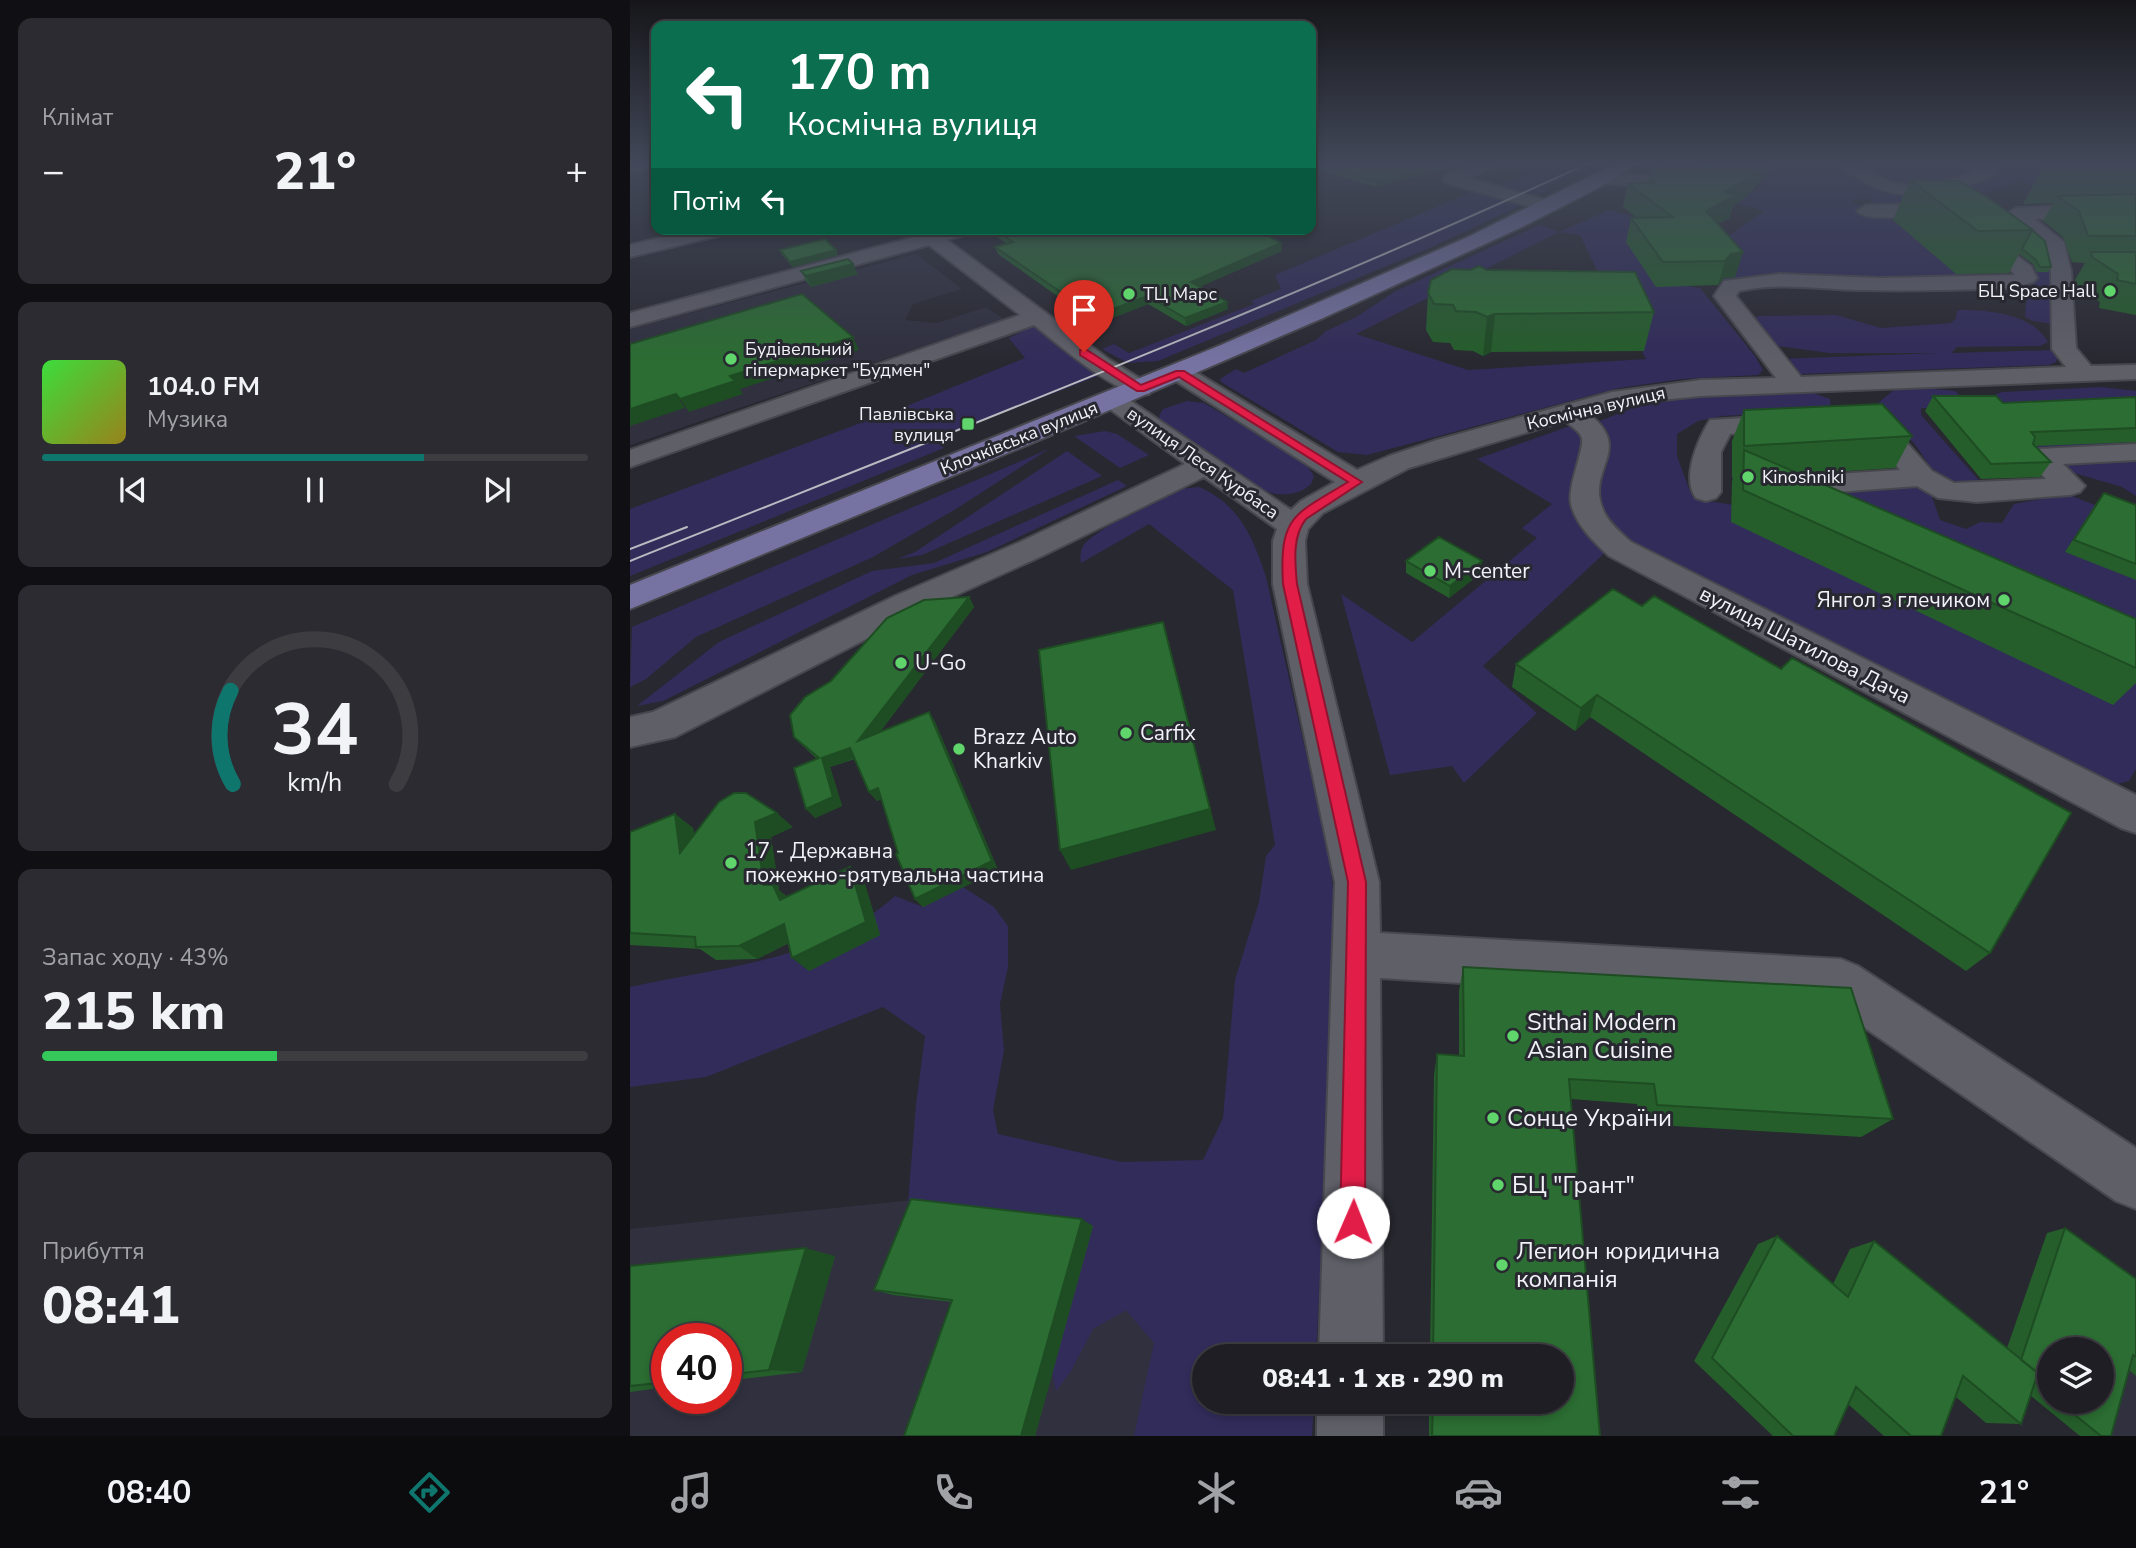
<!DOCTYPE html>
<html lang="uk">
<meta charset="utf-8">
<style>
:root{--surface:#1e1e24;--page:#2b2b31;--text:#f1f3f6;--muted:#a1a2a6;--line:#3c3c41;--accent:#0f766e}
body{margin:0;font-family:"Nunito Sans",sans-serif;background:var(--page);color:var(--text);height:100vh;display:flex;flex-direction:column;font-size:26px;white-space:nowrap}
*{box-sizing:border-box;margin:0}
p{font-size:23px;color:var(--muted)}
.icon{flex:none;width:38px;height:38px;fill:none;stroke:currentColor;stroke-width:2;stroke-linecap:round;stroke-linejoin:round}
.map{position:relative;flex:1;overflow:hidden}
.panel{display:flex;flex-direction:column;gap:18px;padding:18px;background:#101014;width:630px}
.panel>*{flex:none}
.top-card{position:absolute;left:21px;top:21px;width:665px;height:214px;border-radius:14px;box-shadow:0 4px 10px #0003,0 0 0 2px var(--line);background:#0b6e4f;color:#fff;overflow:hidden}
.buttons{position:absolute;left:1407px;top:1337px;display:grid;gap:14px}
.buttons a{display:grid;place-items:center;width:77px;height:77px;border-radius:50%;background:var(--surface);box-shadow:0 4px 10px #0003,0 0 0 2px var(--line);font-size:35px}
.speed{position:absolute;left:21px;top:1323px;display:flex;gap:14px;font-size:35px;font-weight:700;text-align:center}
.speed>*{display:grid;place-content:center;width:91px;height:91px;border-radius:50%;background:var(--surface);box-shadow:0 4px 10px #0003,0 0 0 2px var(--line);line-height:1}
.speed .limit{border:10px solid #d22;background:#fff;color:#111}
.pin{position:absolute;display:grid;place-items:center;width:60px;height:60px;color:#fff;margin:-72px -30px;border-radius:50% 50% 50% 0;rotate:-45deg;box-shadow:0 0 7px #0007}
.pin .icon{rotate:45deg}
.me{position:absolute;width:77px;margin:-38px;rotate:1deg;stroke-linejoin:round;filter:drop-shadow(0 0 5px #0008)}
.turn{display:flex;align-items:center;gap:24px;height:147px;padding:0 21px;font-size:32px}
.turn .icon{width:91px;height:91px;stroke-width:2.5}
.turn b{display:block;font-size:49px;line-height:60px}
.then{display:flex;align-items:center;height:66px;padding:0 21px;background:#0003;gap:14px;font-size:26px}
.big{font-size:52px;font-weight:800;line-height:1.1}
.panel .card{flex:1;display:flex;flex-direction:column;justify-content:center;gap:10px;min-width:0;padding:0 24px;border-radius:14px;background:var(--page)}
.panel .dial{align-items:center;gap:0}
.dial svg{height:182px;overflow:visible;fill:none;stroke:var(--line);stroke-width:7;stroke-linecap:round;text-anchor:middle}
.dial text{fill:var(--text);stroke:none}
.song{display:flex;align-items:center;gap:21px}
.cover{width:84px;height:84px;border-radius:10px;background:linear-gradient(135deg,hsl(120 70% 55%),hsl(50 70% 35%))}
.played{height:7px;border-radius:4px;background:linear-gradient(90deg,var(--accent) 70%,var(--line) 70%)}
.keys{display:flex;justify-content:space-around;direction:ltr}
.heat{display:flex;justify-content:space-between;align-items:center;font-size:38px;direction:ltr}
.charge{height:10px;border-radius:5px;background:linear-gradient(90deg,#34c759 43%,var(--line) 0)}
.trip{position:absolute;left:562px;top:1344px;width:382px;height:70px;border-radius:35px;background:var(--surface);box-shadow:0 4px 10px #0003,0 0 0 2px var(--line);font-weight:800;line-height:70px;text-align:center}
.tab-bar{display:flex;height:112px;justify-content:space-around;align-items:center;background:#0c0c0e;color:var(--muted)}
.tab-bar .icon{width:49px;height:49px}
.tab-bar .active{color:var(--accent)}
.tab-bar b{font-size:32px;color:var(--text)}
main{display:flex;flex:1;min-height:0}
.map>svg:first-child{display:block}
.built{fill:#30303f;fill-rule:evenodd}
.green{fill:#312c5a;fill-rule:evenodd}
.lines{fill:none;stroke-linecap:round;stroke-linejoin:round}
.minor-casing{stroke:#47474e;stroke-width:4}
.major-casing{stroke:#47474e;stroke-width:4}
.minor{fill:#5f5f68;fill-rule:evenodd}
.major{fill:#7673a2;fill-rule:evenodd}
.tram{stroke:#babac1;stroke-width:2}
.wall{fill:#255e2b;fill-rule:evenodd}
.shaded-wall{fill:#1e4c23}
.building{fill:#2b6d32;stroke:#1e4c23;stroke-width:2}
.route{fill:#e11d48;stroke:#92132f;stroke-width:2}
.poi-dot{fill:#5fd56b;stroke:#282830;stroke-width:2.5}
.labels{text-anchor:middle;stroke-width:6;stroke-linejoin:round;paint-order:stroke}
.far-poi-label{font-size:18px;fill:#f2f2f8;stroke:#282830;text-anchor:start}
.far-street-label{font-size:18px;fill:#f2f2f8;stroke:#282830}
.poi-label{font-size:21px;fill:#f2f2f8;stroke:#282830;text-anchor:start}
.street-label{font-size:21px;fill:#f2f2f8;stroke:#282830}
.near-poi-label{font-size:24px;fill:#f2f2f8;stroke:#282830;text-anchor:start}
</style>
<main>
<section class="panel">
<div class="card"><p>Клімат</p>
<div class="heat"><a>−</a><b class="big">21°</b><a>+</a></div>
</div>
<div class="card">
<div class="song"><i class="cover"></i><div><b>104.0 FM</b><p>Музика</p></div></div>
<div class="played"></div>
<div class="keys"><svg class="icon" aria-label="previous" viewBox="0 0 24 24"><path d="M18 5L8 12l10 7zM5 5v14"/></svg><svg class="icon" aria-label="pause" viewBox="0 0 24 24"><path d="M8 5v14M16 5v14"/></svg><svg class="icon" aria-label="next" viewBox="0 0 24 24"><path d="M6 5l10 7-10 7zM19 5v14"/></svg></div>
</div>
<div class="card dial"><svg viewBox="0 0 100 80">
<path d="M14 69A42 42 0 1 1 86 69"/>
<path d="M14 69A42 42 0 0 1 13 28" stroke="#0f766e"/>
<text x="50" y="56" font-size="32" font-weight="700">34</text>
<text x="50" y="72" font-size="11">km/h</text>
</svg></div>
<div class="card"><p>Запас ходу · 43%</p><b class="big">215 km</b><div class="charge"></div></div>
<div class="card"><p>Прибуття</p><b class="big">08:41</b></div>
</section>
<div class="map">
<svg width="1506" height="1436" viewBox="0 0 1506 1436">
<rect width="100%" height="100%" fill="#282830"/>
<path class="built" d="M286 254 332 289 283 304 275 320 307 323 356 307 374 319 0 445V329Z
M596 1168 561 1436H0V1229ZM37 1339H96V1398H37Z
M1506 1279V1436H1458L1472 1402 1499 1293Z"/>
<path class="green" d="M926 162 974 164 961 166 917 187 918 191C900 199 884 193 865 188Z
M1083 162H1149L1180 169 1193 162H1464L1402 185 1387 181 1346 196 1361 202 1246 205 1239 199 1220 200 1236 211 1257 215 1290 243 1315 242 1353 273 1318 278 1088 281 1057 286 1070 288 1125 356 1133 370 1128 375 1052 379 989 388 737 455 708 452 591 382 590 379 606 369 614 373 686 340 696 331 726 317 766 291 909 225 929 232 980 210 1093 240 1133 212 1132 210 1051 190 1126 191 1133 184ZM929 232 950 235 977 291H981L1016 359 838 370 726 334Z
M847 190 890 203V206L795 250 528 361 498 363 472 349 484 344 499 353 624 304 621 301 651 289 645 275Z
M1410 268 1422 270 1424 324 1403 321 1395 317 1396 302 1404 288 1403 269Z
M1331 310C1360 310 1402 314 1418 342L1410 346 1327 347 1321 353 1424 350 1428 357 1426 362 1419 365 1171 374 1160 372 1146 359 1310 353H1199L1148 346 1129 333 1119 320 1129 316 1206 315 1251 328 1321 323 1326 318 1327 311Z
M401 327 410 328 462 365 468 376 305 439 314 448 0 576V509L279 405 395 358 379 338Z
M1283 387 1325 391 1341 405 1331 408H1291V415L1353 485 1350 491 1325 482 1301 468 1284 443 1257 419 1248 403 1264 390Z
M1471 387 1506 391V496L1492 487 1413 464 1359 397 1372 392Z
M1177 391 1200 399 1201 410 1092 416 1068 421 1047 434V456L1061 494 1072 500 1193 519 1192 491 1273 474 1299 488 1310 520 1336 529 1350 522 1372 523 1384 504 1437 494 1465 505 1435 552 1506 566V769L1499 781 1483 785 980 548 853 666 907 713 834 783 822 766 760 775 711 594 782 642 907 538 892 528 922 504 847 459 940 426 948 430 1007 406 1068 396Z
M557 401 574 403 674 462 684 476 681 484C668 496 652 496 637 492L533 425 529 416 533 409Z
M475 431 487 434 519 455 490 468 444 436Z
M419 449 326 509 243 557 66 637 16 679 0 687 2 627Z
M437 451 472 476 292 555 267 559 285 552Z
M488 480 497 486 357 552 282 575 33 701 7 706 89 642 242 571 304 563Z
M569 487C609 504 623 537 636 577L699 855 708 932 686 1356H574V1402H684L682 1436H504L524 1343 496 1310 463 1329 441 1371 426 1391 414 1334 275 1240 286 1104 295 1036 253 1007 76 1077 0 1087V987C90 967 194 961 265 896L293 907 333 887 364 907 378 926V967L370 1004 374 1051 363 1110 368 1134 491 1162 573 1160 593 1118 605 980 629 902 636 856 645 845 603 590 519 524 451 563C450 558 450 551 453 546 460 534 526 497 541 491 550 488 560 488 569 487Z"/>
<g class="lines">
<g class="minor-casing">
<path id="minor" d="M0 162H26V166L0 172Z
M850 162H874L839 178 926 203 929 207 920 212 816 183 813 179 816 175Z
M1061 162H1082L1092 170 1063 188 974 184 965 179 974 174 1060 178 1072 170Z
M1206 162C1230 162 1236 171 1257 180 1286 192 1316 181 1344 171L1323 162C1338 162 1357 160 1368 171L1366 175C1323 191 1282 206 1238 184 1227 178 1214 172 1206 162Z
M1506 203V215L1405 219 1434 242 1441 271 1446 348 1461 366 1506 365V379L1071 396 1011 402 959 414C1006 451 952 470 975 514 981 525 992 534 1001 542L1506 795V833L1491 828 979 556C964 542 946 525 941 504 937 484 957 445 951 436 948 430 940 425 935 421L779 468 693 513 678 529 675 541 677 584 749 882 750 933 1211 959 1228 966 1506 1148V1209L1486 1201 1203 1006 750 978 753 1356H689L705 882 643 584V541L647 529 574 477 412 556 289 612 45 737 0 747V717L23 712 265 596 390 542 555 464 474 405 470 400 474 395 483 392 492 395 661 510 671 501 705 482 541 378 538 373 541 368 550 366 559 368 727 470 759 456 807 440 982 392 1071 380 1146 378 1084 296 1094 281 1149 274 1251 278 1385 275C1378 265 1323 223 1311 219 1292 212 1237 224 1227 211L1236 205 1294 204 1326 211 1401 266 1407 278 1403 282 1384 288C1332 290 1280 291 1228 290 1189 289 1148 282 1109 291L1106 296 1171 377 1436 367 1422 349 1421 271 1415 244 1377 214 1386 208Z
M67 229H102L100 233 0 257V245Z
M282 229H343L341 233 317 240 480 360 519 384 523 389 519 394C492 401 427 343 404 325L0 467V450L390 315 299 245 0 327V313L288 236Z
M1238 407 1247 409 1302 471 1324 483 1416 479 1395 457 1399 451 1409 449 1506 444V460L1433 464 1455 486 1450 492 1440 495 1347 502 1308 498 1287 486 1207 492 1211 507 1227 514 1231 521 1227 528C1213 531 1188 527 1182 512 1178 504 1177 493 1175 484L1180 478 1190 475 1270 470 1225 415 1229 409Z
M1160 415 1169 417 1173 423 1169 429 1100 434 1091 452V492L1086 498 1076 501 1066 498C1051 478 1068 439 1080 420Z
M687 1402H753V1436H687Z"/>
</g>
<g class="major-casing">
<path id="major" d="M989 162H1010L970 187 892 227 693 318 438 428 0 609V585L591 345 838 237Z"/>
</g>
<use href="#minor" class="minor"/>
<use href="#major" class="major"/>
<path class="tram" d="M0 549 57 527
M0 561C322 432 646 307 961 162"/>
</g>
<path class="wall" d="M681 162H842L746 187 681 168Z
M1506 162V315L1469 308 1470 302 1445 284V280L1455 263 1442 262 1433 237 1413 221 1423 203 1393 204 1414 165Z
M1021 167 1116 197 1103 206 1099 218 1088 224 1113 252 1105 277 1094 278 1088 285 1026 287 996 242 1001 218H1007L993 207 998 184 1018 182Z
M1280 180 1403 230 1421 267 1418 272H1407L1403 264 1389 254 1379 273 1326 274 1263 220Z
M356 229H625L652 251 569 287 598 309 556 326 518 304 472 322 437 303 368 254 365 247 377 244Z
M150 250 208 255 163 267 152 255Z
M857 270 1024 312 1014 351 861 352 853 356 843 351 824 350 820 343 803 342 796 330 798 293Z
M171 271 228 274 181 287 176 281Z
M1303 396 1373 403 1506 397V442L1406 446 1421 462 1410 477 1351 479 1295 411Z
M1114 410 1282 436 1265 468 1170 474 1506 619V683L1483 705 1101 522 1102 481 1103 478H1102V441Z
M1474 493 1506 505V580L1435 552 1465 505Z
M776 561 851 573 819 598 776 573Z
M339 597 344 607 249 733 299 712 305 722 368 870 293 907 285 899 268 853 251 799 247 801 239 792 225 759 200 767 212 806 185 818 187 759 173 746 164 737Z
M1012 606 1151 669 1360 953 1336 971 960 717 945 731 882 687 886 664Z
M45 814 63 828 64 835 163 827 141 837 149 890 157 897 220 867 234 881 250 935 179 971 159 943 127 959 86 960 70 949 0 945V832Z
M833 967 1263 1119 1231 1137 1010 1124 1007 1104 941 1099 970 1436H799V1402H931V1356H800L804 1075 807 1054 829 1056V991Z
M463 1226 405 1436H274L322 1302 263 1295 244 1290Z
M1435 1228 1506 1279V1376L1499 1370 1481 1436H1450L1400 1395 1391 1424 1356 1423 1326 1397 1311 1436H1254L1218 1404 1204 1436H1143L1064 1361 1128 1244 1147 1236 1203 1284 1220 1249 1244 1241 1377 1348 1417 1233ZM1419 1349 1472 1402H1419Z
M205 1256 172 1372 96 1381V1339H37V1387L0 1392V1266Z"/>
<path class="shaded-wall" d="M818 162H842L746 187V181Z
M1135 162H1148L1116 197 1103 206 1099 218 1069 234 1076 211 1095 192Z
M651 243 652 251 562 290 561 282Z
M206 250 208 255 163 267 160 262Z
M1113 252 1105 277 1094 278 1088 285 1095 261 1101 254Z
M223 264 228 274 181 287 176 276Z
M517 296 518 304 472 322 470 314Z
M597 302 598 309 556 326 555 318Z
M865 314 861 352 853 356 857 317Z
M223 337 229 350 110 389 113 394 59 412 50 399 100 376Z
M46 394 55 408 0 426V409Z
M852 561 851 573 819 598 820 586Z
M339 597 344 607 236 751 228 741Z
M533 622 586 830 441 870 430 850Z
M967 695 960 717 945 731 951 708Z
M299 712 305 722 368 870 293 907 285 899Z
M220 748 228 757 200 767 212 806 185 818 176 809 192 758Z
M248 788 255 797 247 801 239 792Z
M147 813 163 827 141 837 149 890 160 899 167 913 134 885 125 822Z
M45 814 63 828 68 868 50 853Z
M220 867 234 881 250 935 179 971 162 958Z
M154 924 171 937 127 959 109 946Z
M452 1219 463 1226 405 1436H391Z
M176 1248 205 1256 172 1372 139 1370Z"/>
<path class="building" d="M684 162H818L746 181Z
M1080 162H1135L1123 175 1095 192 1106 195 1076 211 1113 252 1101 254 1095 261 1033 262 1001 218 1043 217 998 184 1024 182 1021 167 1070 168Z
M1420 162H1504L1414 165Z
M1280 180 1329 181 1357 197 1403 230 1348 231Z
M1506 194V236H1458L1449 211 1427 196Z
M364 229H625L651 243 561 282 597 302 555 318 517 296 470 314 435 295 365 247 383 242Z
M1402 230 1415 241 1421 267H1410L1405 259 1392 249Z
M195 239 206 250 160 262 150 250Z
M1461 252H1506V284L1487 280 1488 274 1462 257Z
M218 259 223 264 176 276 171 271Z
M849 266 857 270 1005 272 1024 312 865 314 857 317 846 312 826 311 823 305 804 304 798 293 801 280 822 269 840 270Z
M172 294 223 337 100 376 105 381 50 399 46 394 0 409V344Z
M1303 396H1366L1373 403 1506 397V428L1401 432 1405 437 1403 444 1421 462 1361 464Z
M1252 404 1282 436 1114 446V410Z
M1114 450 1506 619V668L1113 490Z
M1474 493 1506 505V564L1444 540Z
M809 537 852 561 820 586 776 561Z
M983 589 1012 606 1024 596 1151 669 1162 658 1441 813 1360 953 967 695 951 708 886 664Z
M339 597 228 741 299 712 362 861 285 899 266 854 268 853 248 788 239 792 220 748 192 758 203 797 176 809 164 768 189 758 164 737 160 715 175 697 201 681 257 618 294 600Z
M533 622 580 809 430 850 409 650Z
M104 793H116L147 813 125 822 134 885H143L150 900 220 867 236 922 162 958 154 924 109 946 66 947 65 937 0 933V832L45 814 50 853 89 802Z
M833 967 1221 988 1263 1119 1027 1105 1024 1084 939 1079 970 1436H802L803 1402H931V1356H803L807 1054 834 1056Z
M281 1199 452 1219 391 1436H274L322 1300 244 1290Z
M1435 1228 1506 1279V1357L1503 1355 1481 1436H1471L1429 1402H1472V1349H1419V1394L1405 1382 1408 1373 1391 1360Z
M1147 1236 1218 1297 1244 1241 1408 1373 1391 1424 1333 1376 1311 1436H1281L1226 1387 1204 1436H1163L1082 1358Z
M176 1248 139 1370 96 1375V1339H37V1382L0 1386V1266Z"/>
<linearGradient id="sky" x2="0" y2="1"><stop stop-color="#16161a"/><stop offset="0.45" stop-color="#424859"/><stop offset="1" stop-color="#424859" stop-opacity="0"/></linearGradient>
<rect width="1506" height="363" fill="url(#sky)"/>
<path class="route" d="M450 350H457L511 385 546 371H554L732 482 676 519C662 536 665 563 667 584L736 882 735 1222 731 1231 723 1234 714 1231 710 1222 718 882 653 584C649 515 664 515 718 482L549 377 514 391H507L450 355Z"/>
<g class="poi-dot">
<circle cx="1480" cy="291" r="7"/>
<circle cx="499" cy="294" r="7"/>
<circle cx="101" cy="359" r="7"/>
<rect x="331" y="417" width="14" height="14" rx="3.5"/>
<circle cx="1118" cy="477" r="7"/>
<circle cx="800" cy="571" r="7"/>
<circle cx="1374" cy="600" r="7"/>
<circle cx="271" cy="663" r="7"/>
<circle cx="496" cy="733" r="7"/>
<circle cx="329" cy="749" r="7"/>
<circle cx="101" cy="863" r="7"/>
<circle cx="883" cy="1036" r="7"/>
<circle cx="863" cy="1118" r="7"/>
<circle cx="868" cy="1185" r="7"/>
<circle cx="872" cy="1265" r="7"/>
</g>
<g class="labels">
<g class="far-poi-label">
<text x="1466" y="297" text-anchor="end">БЦ Space Hall</text>
<text x="513" y="300">ТЦ Марс</text>
<text x="115" y="355">Будівельний<tspan x="115" dy="21">гіпермаркет "Будмен"</tspan></text>
<text x="324" y="420" text-anchor="end">Павлівська<tspan x="324" dy="21">вулиця</tspan></text>
<text x="1132" y="483">Kinoshniki</text>
</g>
<g class="far-street-label">
<text transform="translate(966 408) rotate(-13)" y="6">Космічна вулиця</text>
<text transform="translate(389 438) rotate(-22)" y="6">Клочківська вулиця</text>
<text transform="translate(573 463) rotate(35)" y="6">вулиця Леся Курбаса</text>
</g>
<g class="poi-label">
<text x="814" y="578">M-center</text>
<text x="1360" y="607" text-anchor="end">Янгол з глечиком</text>
<text x="285" y="670">U-Go</text>
<text x="510" y="740">Carfix</text>
<text x="343" y="744">Brazz Auto<tspan x="343" dy="24">Kharkiv</tspan></text>
<text x="115" y="858">17 - Державна<tspan x="115" dy="24">пожежно-рятувальна частина</tspan></text>
</g>
<g class="street-label">
<text transform="translate(1175 645) rotate(27)" y="7">вулиця Шатилова Дача</text>
</g>
<g class="near-poi-label">
<text x="897" y="1030">Sithai Modern<tspan x="897" dy="28">Asian Cuisine</tspan></text>
<text x="877" y="1126">Сонце України</text>
<text x="882" y="1193">БЦ "Грант"</text>
<text x="886" y="1259">Легион юридична<tspan x="886" dy="28">компанія</tspan></text>
</g>
</g>
</svg>
<div class="buttons">
<a><svg class="icon" aria-label="layers" viewBox="0 0 24 24"><path d="M12 4l9 5-9 5-9-5zM3 14l9 5 9-5"/></svg></a>
</div>
<div class="speed"><div class="limit">40</div></div>
<div class="pin" style="left:454px;top:352px;background:#d93025"><svg class="icon" aria-label="arrive" viewBox="0 0 24 24"><path d="M6 21V4h12l-3 4 3 4H6"/></svg></div>
<svg class="me" style="left:723px;top:1222px" viewBox="-20 -20 40 40"><circle r="19" fill="#fff"/><path d="M0-13L10 11 0 6-10 11z" fill="#e11d48"/></svg>
<div class="trip">08:41 · 1 хв · 290 m</div>
<div class="top-card">
<div class="turn"><svg class="icon" aria-label="left" viewBox="0 0 24 24"><path d="M17 20v-9H6M10 6l-5 5 5 5"/></svg><div><b>170 m</b>Космічна вулиця</div></div>
<div class="then">Потім<svg class="icon" aria-label="left" viewBox="0 0 24 24"><path d="M17 20v-9H6M10 6l-5 5 5 5"/></svg></div>
</div>
</div>
</main>
<nav class="tab-bar">
<b>08:40</b>
<svg class="icon active" aria-label="directions" viewBox="0 0 24 24"><path d="M12 3l9 9-9 9-9-9zM9 14v-3h6M13 9l2 2-2 2"/></svg>
<svg class="icon" aria-label="music" viewBox="0 0 24 24"><path d="M9 18V5l10-2v13"/><circle cx="6" cy="18" r="3"/><circle cx="16" cy="16" r="3"/></svg>
<svg class="icon" aria-label="phone" viewBox="0 0 24 24"><path d="M5 4h4l2 5-3 2q2 4 5 5l2-3 5 2v4C11 20 4 13 5 4z"/></svg>
<svg class="icon" aria-label="climate" viewBox="0 0 24 24"><path d="M12 3v18M4 7l16 10M4 17L20 7"/></svg>
<svg class="icon" aria-label="car" viewBox="0 0 24 24"><path d="M5 17H2v-5l4-1 3-4h7l3 4 3 1v5h-3M9 17h6M6 11h13"/><circle cx="7" cy="17" r="2"/><circle cx="17" cy="17" r="2"/></svg>
<svg class="icon" aria-label="filters" viewBox="0 0 24 24"><path d="M4 7h16M4 17h16"/><circle cx="9" cy="7" r="2"/><circle cx="15" cy="17" r="2"/></svg>
<b>21°</b>
</nav>
